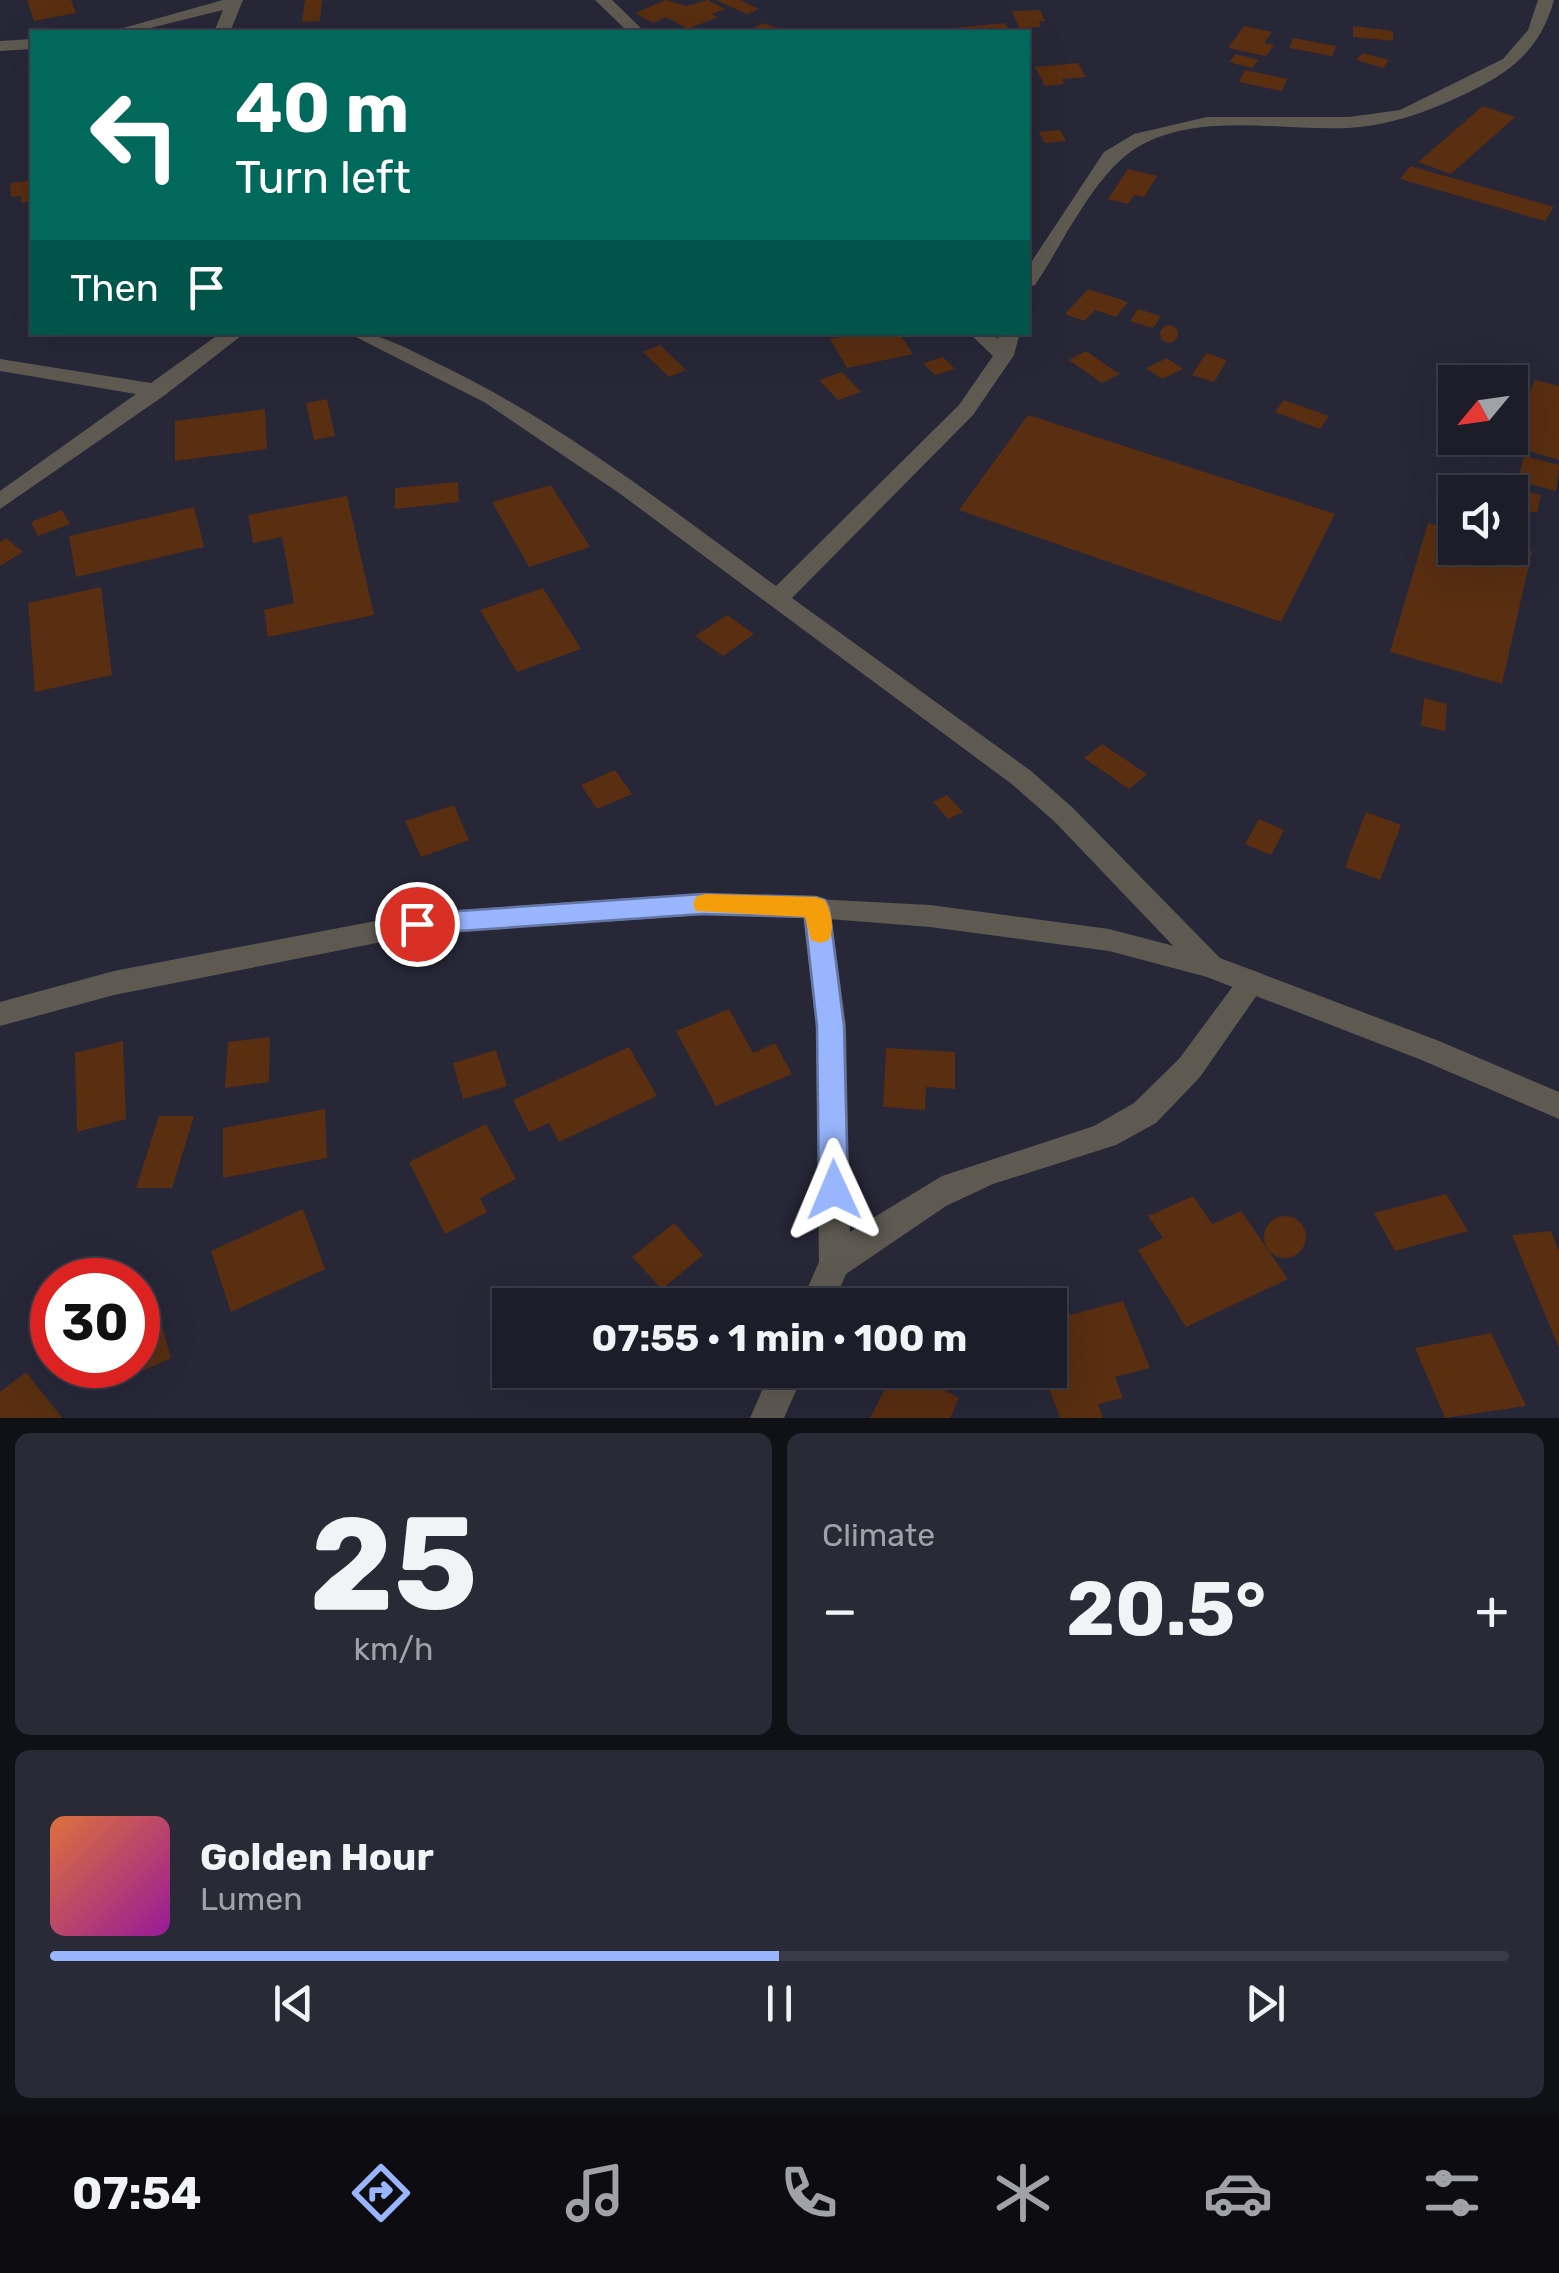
<!DOCTYPE html>
<meta charset="utf-8">
<style>
:root{--surface:#1d1d2a;--page:#2a2a36;--text:#f1f3f6;--muted:#a0a2a8;--line:#3b3b47;--accent:#98b5fd}
body{margin:0;font-family:Rubik,sans-serif;background:var(--page);color:var(--text);height:100vh;display:flex;flex-direction:column;font-size:38px;white-space:nowrap}
*{box-sizing:border-box;margin:0}
p{font-size:32px;color:var(--muted)}
.icon{flex:none;width:55px;height:55px;fill:none;stroke:currentColor;stroke-width:2;stroke-linecap:round;stroke-linejoin:round}
.map{position:relative;height:1418px;overflow:hidden}
.details{display:flex;flex-direction:column;gap:15px;padding:15px;background:#101017;flex:1}
.details>*{flex:none}
.top-card{position:absolute;left:30px;top:30px;width:1000px;height:305px;border-radius:0px;box-shadow:0 10px 40px #0002,0 0 0 2px var(--line);background:#00695c;color:#fff;overflow:hidden}
.needle{width:65px;rotate:241deg}
.tools{position:absolute;left:1438px;top:365px;display:grid;gap:20px}
.tools a{display:grid;place-items:center;width:90px;height:90px;border-radius:0px;background:var(--surface);box-shadow:0 10px 40px #0002,0 0 0 2px var(--line);font-size:50px}
.speed{position:absolute;left:30px;top:1258px;display:flex;gap:20px;font-size:50px;font-weight:700;text-align:center}
.speed>*{display:grid;place-content:center;width:130px;height:130px;border-radius:50%;background:var(--surface);box-shadow:0 10px 40px #0002,0 0 0 2px var(--line);line-height:1}
.speed .limit{border:15px solid #d22;background:#fff;color:#111}
.pin{position:absolute;display:grid;place-items:center;width:85px;height:85px;color:#fff;margin:-42px;border:5px solid #fff;border-radius:50%;box-shadow:0 2px 10px #0007}
.me{position:absolute;width:110px;margin:-55px;rotate:359deg;stroke-linejoin:round;filter:drop-shadow(0 0 8px #0008)}
.turn{display:flex;align-items:center;gap:35px;height:210px;padding:0 40px;font-size:45px}
.turn .icon{width:130px;height:130px;stroke-width:2.5}
.turn b{display:block;font-size:70px;line-height:85px}
.then{display:flex;align-items:center;height:95px;padding:0 40px;background:#0003;gap:20px;font-size:38px}
.big{font-size:75px;font-weight:700;line-height:1.1}
.details .card{flex:1;display:flex;flex-direction:column;justify-content:center;gap:15px;min-width:0;padding:0 35px;border-radius:15px;background:var(--page)}
.details .dial{align-items:center;gap:0}
.dial b{font-size:130px;line-height:1}
.song{display:flex;align-items:center;gap:30px}
.cover{width:120px;height:120px;border-radius:15px;background:linear-gradient(135deg,hsl(20 70% 55%),hsl(300 70% 35%))}
.played{height:10px;border-radius:5px;background:linear-gradient(90deg,var(--accent) 50%,var(--line) 50%)}
.keys{display:flex;justify-content:space-around;direction:ltr}
.heat{display:flex;justify-content:space-between;align-items:center;font-size:55px;direction:ltr}
.details .tiles{flex:1;display:grid;gap:15px;grid-template-columns:1fr 1fr}
.card:last-child{grid-column:span 2}
.trip{position:absolute;left:492px;top:1288px;width:575px;height:100px;border-radius:0px;background:var(--surface);box-shadow:0 10px 40px #0002,0 0 0 2px var(--line);font-weight:700;line-height:100px;text-align:center}
.tab-bar{display:flex;height:160px;justify-content:space-around;align-items:center;background:#0c0c11;color:var(--muted)}
.tab-bar .icon{width:70px;height:70px}
.tab-bar .current{color:var(--accent)}
.tab-bar b{font-size:45px;color:var(--text)}
.map>svg:first-child{display:block}
.building{fill:#592e11}
.lines{fill:none;stroke-linecap:round;stroke-linejoin:round}
.minor{fill:#5e5a52;fill-rule:evenodd}
.tertiary{fill:#5e5a52;fill-rule:evenodd}
.route{fill:#98b5fd;stroke:#6376a4;stroke-width:2.5}
.slow{fill:#f59e0b}
</style>
<div class="map">
<svg width="1559" height="1418" viewBox="0 0 1559 1418">
<rect width="100%" height="100%" fill="#272738"/>
<path class="building" d="M27 0H71L76 13 34 21Z
M305 0H322L320 21 302 22Z
M666 0 686 6 708 0 725 9 712 14 718 17 688 29 666 17 653 23 635 13Z
M716 0H740L759 9 747 14Z
M1040 10 1045 21H1039L1041 27 1019 28 1012 11Z
M763 23 789 32H747Z
M1005 23 1011 32H955L953 28Z
M1244 26 1272 32 1264 43 1274 45 1266 56 1228 48Z
M1353 26 1393 31V41L1353 37Z
M1293 38 1336 46 1332 56 1289 48Z
M1363 53 1389 60 1383 68 1356 60Z
M1236 54 1259 60 1252 68 1229 62Z
M1078 63 1086 77 1062 79 1065 84 1045 86 1035 67Z
M1245 70 1287 79 1282 91 1239 82Z
M1483 106 1515 117 1451 174 1418 162Z
M1060 130 1066 141 1045 143 1039 132Z
M1410 166 1554 207 1545 221 1400 179Z
M1128 169 1157 176 1144 197 1134 195 1128 204 1108 199Z
M32 180V201L21 203V196L11 197 10 183Z
M1088 289 1128 302 1116 317 1095 310 1084 321 1065 314Z
M1138 309 1161 316 1153 328 1130 321Z
M1160 334a9 9 0 1 1 18 0a9 9 0 1 1-18 0Z
M863 332H898L913 354 847 368 830 339Z
M660 345 686 370 669 377 643 352Z
M1086 351 1106 365 1120 374 1102 383 1069 360Z
M1206 353 1227 360 1214 382 1192 375Z
M943 357 955 369 935 375 923 363Z
M1167 358 1183 369 1162 379 1146 368Z
M842 372 861 392 838 400 819 380Z
M1535 380 1559 386V460L1508 445Z
M327 399 335 436 314 440 306 403Z
M1284 400 1329 416 1320 429 1275 412Z
M265 409 267 449 175 461V421Z
M1028 415 1335 514 1281 622 959 510Z
M1524 456 1559 465 1556 491 1518 481Z
M458 482 459 502 395 509V488Z
M551 485 590 547 529 567 492 502Z
M1512 488 1541 495 1537 513 1510 506Z
M347 496 374 615 268 637 264 610 294 603 282 537 253 543 248 515Z
M194 507 204 547 76 577 69 536Z
M62 510 70 524 38 536 31 522Z
M1428 523 1455 530V548L1510 545 1532 551 1502 684 1390 652Z
M6 538 23 552 0 566V542Z
M101 587 112 675 35 692 28 603Z
M543 588 581 649 517 672 480 610Z
M727 615 754 634 723 656 695 636Z
M1424 698 1447 704 1445 731 1421 726Z
M1102 744 1147 774 1129 789 1084 758Z
M615 770 632 794 597 809 581 785Z
M947 795 963 812 948 819 933 802Z
M454 805 469 840 421 857 405 821Z
M1366 812 1401 825 1380 880 1345 867Z
M1259 819 1284 830 1271 855 1245 844Z
M729 1009 753 1053 775 1043 792 1074 716 1106 676 1031Z
M270 1037 269 1082 225 1088 228 1042Z
M123 1041 126 1119 77 1132 75 1053Z
M629 1047 657 1096 559 1142 549 1123 529 1132 513 1100Z
M886 1048 955 1052V1089L926 1087 925 1110 883 1107Z
M496 1050 507 1086 463 1099 453 1063Z
M325 1109 327 1158 223 1178V1128Z
M159 1116H194L172 1188H136Z
M486 1124 516 1179 480 1198 487 1212 445 1234 409 1162Z
M1446 1194 1468 1231 1395 1251 1374 1213Z
M1193 1196 1212 1224 1241 1211 1288 1279 1186 1327 1138 1250 1163 1238 1148 1216Z
M303 1209 325 1269 231 1312 211 1251Z
M1264 1237a21 21 0 1 1 42 0a21 21 0 1 1-42 0Z
M674 1223 703 1255 662 1289 632 1257Z
M1551 1231 1559 1251V1348L1512 1235Z
M154 1297 171 1358 130 1376 128 1365H138V1304Z
M1123 1301 1150 1368 1115 1377 1123 1398 1098 1404 1103 1418H1060L1042 1370H1050V1320Z
M1491 1333 1526 1406 1445 1418 1415 1348Z
M895 1370H905L959 1398 950 1418H870Z
M971 1370H1033L1035 1380 972 1382Z
M26 1372 62 1418H0V1392Z"/>
<g class="lines">
<path class="minor" d="M223 0H243L230 32H214L223 10 134 32H109Z
M595 0H612L645 32H628Z
M1538 0H1554C1542 44 1517 68 1477 88 1435 109 1396 125 1348 128 1282 131 1206 113 1145 143 1097 166 1065 241 1035 285L1028 287V267L1104 152 1134 134 1207 117H1349L1400 110 1503 59 1528 30Z
M32 39V49L0 51V41Z
M222 332H246L165 395 0 509V491L136 394 0 371V359L151 383Z
M346 332C381 332 407 349 439 364 560 422 668 507 776 586L959 405 993 356 968 332H990L998 339 1000 332H1020L1014 355 973 415 792 598 1031 771 1073 808 1220 958 1224 966 1220 974 1210 978 1200 974 1055 822 1013 785 619 493 484 402Z
M816 896 826 899 830 907 846 1026 850 1232 942 1176 1094 1126 1134 1103 1179 1059 1242 974 1252 970 1262 974 1266 982 1200 1077 1156 1123 1116 1145 993 1184 946 1206 846 1274 833 1305H800L819 1262 816 1026 802 907 806 899Z
M771 1370H805L784 1418H750Z"/>
<path class="tertiary" d="M702 893 930 905 1109 929 1220 958 1439 1041 1559 1092V1119L1419 1059 1207 977 1109 951 930 927 816 918 702 915 417 935 114 995 0 1026V1002L114 971 417 913Z"/>
</g>
<path class="route" d="M702 894 816 897 825 900 829 907 844 1026 848 1190 844 1199 834 1203 823 1199 819 1190 817 1026 805 917 702 914 417 934 408 931 404 924 408 917 417 914Z"/>
<path class="slow" d="M705 894 816 897 825 900C831 911 835 928 829 940L820 943 811 940 805 917 696 911 693 904 696 897Z"/>
</svg>
<div class="tools">
<a><svg class="needle" viewBox="-14 -14 28 28"><path d="M0-13l5 13h-10z" fill="#e53935"/><path d="M0 13l5-13h-10z" fill="#a0a2a8"/></svg></a>
<a><svg class="icon" aria-label="sound" viewBox="0 0 24 24"><path d="M4 9h4l5-4v14l-5-4H4zM17 9q2 3 0 6"/></svg></a>
</div>
<div class="speed"><div class="limit">30</div></div>
<div class="pin" style="left:417px;top:924px;background:#d93025"><svg class="icon" aria-label="arrive" viewBox="0 0 24 24"><path d="M6 21V4h12l-3 4 3 4H6"/></svg></div>
<svg class="me" style="left:834px;top:1190px" viewBox="-20 -20 40 40"><path d="M0-17L14 15 0 8-14 15z" fill="#98b5fd" stroke="#fff" stroke-width="4"/></svg>
<div class="trip">07:55 · 1 min · 100 m</div>
<div class="top-card">
<div class="turn"><svg class="icon" aria-label="left" viewBox="0 0 24 24"><path d="M17 20v-9H6M10 6l-5 5 5 5"/></svg><div><b>40 m</b>Turn left</div></div>
<div class="then">Then<svg class="icon" aria-label="arrive" viewBox="0 0 24 24"><path d="M6 21V4h12l-3 4 3 4H6"/></svg></div>
</div>
</div>
<section class="details">
<div class="tiles">
<div class="card dial"><b>25</b><p>km/h</p></div>
<div class="card"><p>Climate</p>
<div class="heat"><a>−</a><b class="big">20.5°</b><a>+</a></div>
</div>
<div class="card">
<div class="song"><i class="cover"></i><div><b>Golden Hour</b><p>Lumen</p></div></div>
<div class="played"></div>
<div class="keys"><svg class="icon" aria-label="previous" viewBox="0 0 24 24"><path d="M18 5L8 12l10 7zM5 5v14"/></svg><svg class="icon" aria-label="pause" viewBox="0 0 24 24"><path d="M8 5v14M16 5v14"/></svg><svg class="icon" aria-label="next" viewBox="0 0 24 24"><path d="M6 5l10 7-10 7zM19 5v14"/></svg></div>
</div>
</div>
</section>
<nav class="tab-bar">
<b>07:54</b>
<svg class="icon current" aria-label="directions" viewBox="0 0 24 24"><path d="M12 3l9 9-9 9-9-9zM9 14v-3h6M13 9l2 2-2 2"/></svg>
<svg class="icon" aria-label="music" viewBox="0 0 24 24"><path d="M9 18V5l10-2v13"/><circle cx="6" cy="18" r="3"/><circle cx="16" cy="16" r="3"/></svg>
<svg class="icon" aria-label="phone" viewBox="0 0 24 24"><path d="M5 4h4l2 5-3 2q2 4 5 5l2-3 5 2v4C11 20 4 13 5 4z"/></svg>
<svg class="icon" aria-label="climate" viewBox="0 0 24 24"><path d="M12 3v18M4 7l16 10M4 17L20 7"/></svg>
<svg class="icon" aria-label="car" viewBox="0 0 24 24"><path d="M5 17H2v-5l4-1 3-4h7l3 4 3 1v5h-3M9 17h6M6 11h13"/><circle cx="7" cy="17" r="2"/><circle cx="17" cy="17" r="2"/></svg>
<svg class="icon" aria-label="filters" viewBox="0 0 24 24"><path d="M4 7h16M4 17h16"/><circle cx="9" cy="7" r="2"/><circle cx="15" cy="17" r="2"/></svg>
</nav>
